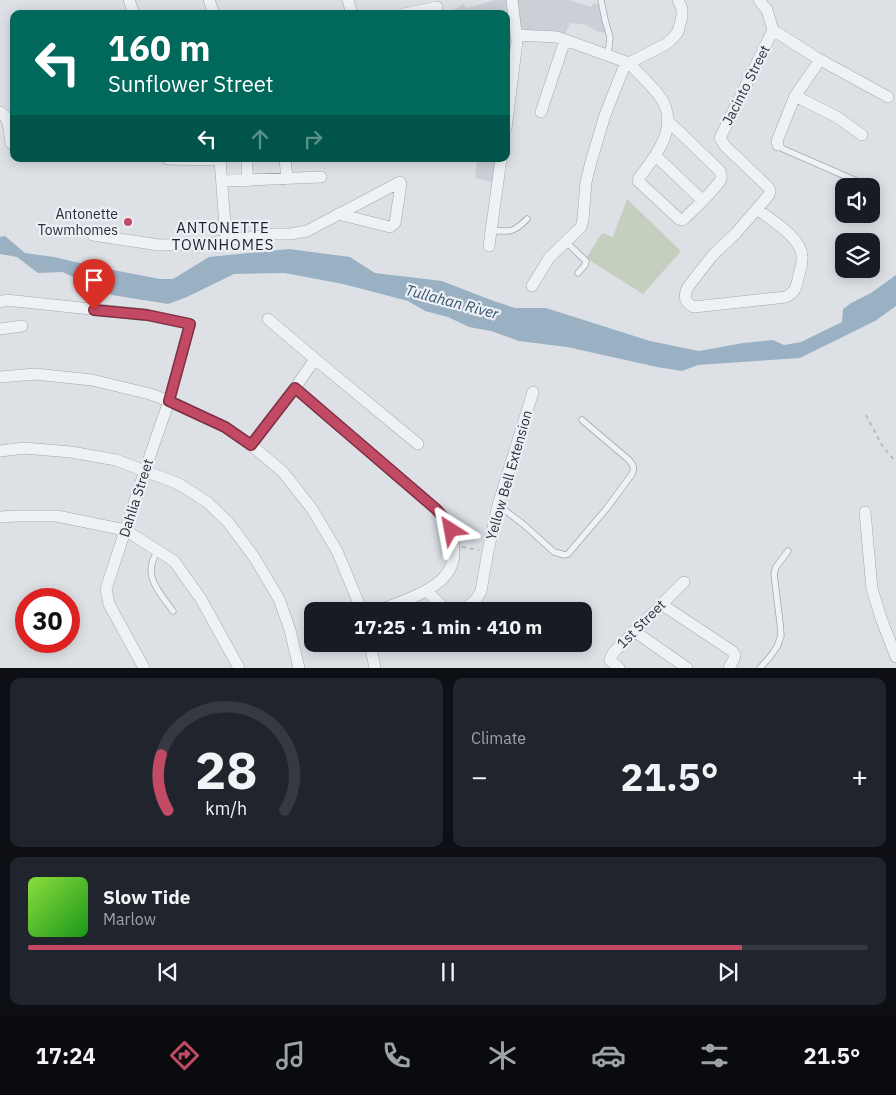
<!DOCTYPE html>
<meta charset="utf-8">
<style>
:root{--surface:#171b24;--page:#20242c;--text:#f1f3f6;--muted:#9ea1a6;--line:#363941;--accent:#c34a65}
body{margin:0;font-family:"IBM Plex Sans",sans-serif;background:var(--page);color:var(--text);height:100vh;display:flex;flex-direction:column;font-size:19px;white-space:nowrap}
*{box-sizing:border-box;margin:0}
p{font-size:16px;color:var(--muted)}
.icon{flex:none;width:28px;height:28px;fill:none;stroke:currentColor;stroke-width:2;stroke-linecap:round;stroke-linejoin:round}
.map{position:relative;height:668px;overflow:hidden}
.side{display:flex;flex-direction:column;gap:10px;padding:10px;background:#0d0f14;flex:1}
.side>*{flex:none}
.guide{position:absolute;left:10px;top:10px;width:500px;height:152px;border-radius:10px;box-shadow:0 2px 12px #0003;background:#00695c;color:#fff;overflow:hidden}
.tools{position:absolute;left:835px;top:178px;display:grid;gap:10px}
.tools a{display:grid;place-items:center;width:45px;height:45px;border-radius:10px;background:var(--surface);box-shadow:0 2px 12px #0003;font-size:25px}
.speed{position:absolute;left:15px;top:588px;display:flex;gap:10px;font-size:25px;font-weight:700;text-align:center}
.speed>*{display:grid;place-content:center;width:65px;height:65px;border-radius:50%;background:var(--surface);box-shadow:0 2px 12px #0003;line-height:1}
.speed .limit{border:8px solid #d22;background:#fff;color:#111}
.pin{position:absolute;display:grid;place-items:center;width:42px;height:42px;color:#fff;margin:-51px -21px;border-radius:50% 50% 50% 0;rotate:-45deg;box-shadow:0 0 5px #0007}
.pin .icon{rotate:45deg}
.me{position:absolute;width:55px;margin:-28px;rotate:326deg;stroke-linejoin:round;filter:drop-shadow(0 0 4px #0008)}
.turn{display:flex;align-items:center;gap:18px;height:105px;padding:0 15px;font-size:22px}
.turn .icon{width:65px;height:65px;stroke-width:2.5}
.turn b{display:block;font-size:35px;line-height:42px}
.lanes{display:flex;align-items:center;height:48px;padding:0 15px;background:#0003;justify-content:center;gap:25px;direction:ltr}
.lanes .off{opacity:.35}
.big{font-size:38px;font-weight:800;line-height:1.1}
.side .widget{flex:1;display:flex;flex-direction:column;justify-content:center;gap:8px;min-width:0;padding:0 18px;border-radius:10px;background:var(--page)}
.side .dial{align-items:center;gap:0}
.dial svg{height:130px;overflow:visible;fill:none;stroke:var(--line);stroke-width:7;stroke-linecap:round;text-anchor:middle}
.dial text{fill:var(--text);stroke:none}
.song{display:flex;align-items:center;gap:15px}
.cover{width:60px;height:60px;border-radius:8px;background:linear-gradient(135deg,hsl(90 70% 55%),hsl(120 70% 35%))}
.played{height:5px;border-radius:2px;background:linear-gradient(90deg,var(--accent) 85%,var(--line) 85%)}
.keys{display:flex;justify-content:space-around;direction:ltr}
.heat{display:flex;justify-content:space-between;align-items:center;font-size:28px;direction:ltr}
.side .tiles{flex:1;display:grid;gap:10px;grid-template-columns:1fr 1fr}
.widget:last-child{grid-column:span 2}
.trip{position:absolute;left:304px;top:602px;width:288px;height:50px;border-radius:10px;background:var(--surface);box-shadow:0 2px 12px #0003;font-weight:800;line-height:50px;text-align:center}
.dock{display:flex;height:80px;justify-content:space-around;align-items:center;background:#090b0e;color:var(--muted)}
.dock .icon{width:35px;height:35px}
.dock .selected{color:var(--accent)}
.dock b{font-size:22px;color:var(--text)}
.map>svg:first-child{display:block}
.built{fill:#cbd0d7}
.green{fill:#c4cfbf}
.water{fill:#9ab1c4}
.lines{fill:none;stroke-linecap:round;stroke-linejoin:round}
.service-casing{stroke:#a3a8af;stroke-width:7}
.minor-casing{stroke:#a3a8af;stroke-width:12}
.path{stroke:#b7bcc1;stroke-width:2;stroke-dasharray:4 4;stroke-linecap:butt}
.service{stroke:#eff2f5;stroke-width:5.5}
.minor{stroke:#eff2f5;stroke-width:11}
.route-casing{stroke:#7f3042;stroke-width:12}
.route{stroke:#c34a65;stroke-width:9}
.poi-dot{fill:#c34a65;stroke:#ecf0f4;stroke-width:2}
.labels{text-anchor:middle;stroke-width:4.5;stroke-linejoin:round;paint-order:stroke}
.street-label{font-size:14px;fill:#28303b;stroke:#ecf0f4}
.poi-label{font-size:14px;fill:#28303b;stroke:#ecf0f4;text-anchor:end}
.neighbourhood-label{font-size:15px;letter-spacing:1px;fill:#1a212c;stroke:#ecf0f4}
.water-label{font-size:15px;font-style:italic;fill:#35526c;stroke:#ecf0f4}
</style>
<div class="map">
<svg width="896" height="668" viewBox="0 0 896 668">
<rect width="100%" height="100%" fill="#dde1e6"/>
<path class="built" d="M496 0H506L514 34 506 119V14H445L464 4 466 8Z
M514 0H572V1L591 7 594 3 603 8 605 33 596 31 587 25 570 23 564 36 519 35Z
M456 159H497L495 183 475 178 477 162Z"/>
<path class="green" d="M627 199 681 251 643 294 586 258 602 233 613 237Z"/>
<path class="water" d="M5 236 25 253 54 257 97 267 160 279H173L209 257 289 249 350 257 375 273 442 281 491 300 515 308H546L650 341 699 351 743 343 773 340 784 345 801 342 842 322 843 309 851 303 871 293 896 275V306L875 321 800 358 698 365 682 371 657 367 567 347 519 341 491 331 469 327 448 317 425 311 408 301 343 284 285 273 234 274 187 297 168 304 112 295 95 285 79 280 63 272 38 273 17 257 0 254V237Z"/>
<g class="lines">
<g class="service-casing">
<path id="service" d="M601 0 605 20 610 37 608 56
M778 145 781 148 868 186
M491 230C509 232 514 233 527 219
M566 242 586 261 585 265 578 273
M498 505 523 524 554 552 565 555 568 554 607 508 632 474C635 468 633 465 629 460L582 420
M158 551C141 574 159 592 173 611
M760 668 769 658 777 647 781 636 780 623 774 574 776 567 788 551"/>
</g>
<g class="minor-casing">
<path id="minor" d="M129 0 134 14
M209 0 214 14
M348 0 352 14
M404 14 437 7
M773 30 817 58 888 97
M516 35 557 37 629 63 666 44 673 38 678 32 682 16V9L678 0
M629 63C638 73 649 83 658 94 682 124 657 154 639 178L638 181 679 219 682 220 684 219C693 210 716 189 721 179 722 176 721 175 720 171L669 122
M795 96 837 117 862 135
M0 112C10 117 9 132 11 143
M541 112 565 40
M506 128 517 41 512 0
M778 145 777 141 795 96 820 60
M656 156 702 200
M168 159 220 160
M220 159 226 239
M247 159V181
M285 159 287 179
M222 181 321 177
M757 209C771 220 801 237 802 256 803 263 800 269 799 275 796 286 797 291 786 297L694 307C685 303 683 296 688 287L712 256 736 233 769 195 770 190 768 187 725 146 720 138 773 30 767 10 759 0
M93 235 159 245 212 244 226 239 248 238 273 234H290L307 231 398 183 400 182 401 184 395 223 390 227 338 214
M489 246 501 159
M532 286 549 258 581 227 583 219 586 182 591 162 605 115 626 62
M0 302 6 300 147 315 190 324 169 401 145 470 106 589 109 604 144 668
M268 319 315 359 418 444
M0 329 22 326
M0 377 35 374 92 380 150 394 169 401 225 427 251 445 283 472 312 509 337 551 362 611
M295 388 436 509C447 521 450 528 453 543 462 586 407 599 377 611
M251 445 295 388 315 359
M0 451 24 448 47 450 71 452 116 460 179 484 207 502 228 522 254 557 279 599 290 630 299 668
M865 512 872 589 881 618 896 657
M0 517 18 516H57L125 530 174 561 201 599 239 668
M427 591 447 611
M661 604 732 651 735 655 734 659 729 668
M464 611 477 598 481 591 488 551 498 505 533 392
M634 631 687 668
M370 644 375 668
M619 668 613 663 610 660 613 653 684 582"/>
</g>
<path class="path" d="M866 415 883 447 896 462
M462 547 479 550"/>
<use href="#service" class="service"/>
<use href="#minor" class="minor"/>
</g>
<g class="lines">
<g class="route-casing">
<path id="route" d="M94 310 147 315 190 324 169 401 225 427 251 445 295 388 436 509 444 518 451 530"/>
</g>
<use href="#route" class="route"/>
</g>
<circle class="poi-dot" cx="128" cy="222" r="5"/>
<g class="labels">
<g class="street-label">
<text transform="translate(746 85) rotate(-63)" y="5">Jacinto Street</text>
<text transform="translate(509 475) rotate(-74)" y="5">Yellow Bell Extension</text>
<text transform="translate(136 498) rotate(-72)" y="5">Dahlia Street</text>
<text transform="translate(641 624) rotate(-45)" y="5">1st Street</text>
</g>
<g class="poi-label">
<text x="118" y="219">Antonette<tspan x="118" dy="16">Towmhomes</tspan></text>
</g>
<g class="neighbourhood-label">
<text x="223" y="233">ANTONETTE<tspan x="223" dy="17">TOWNHOMES</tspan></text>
</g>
<g class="water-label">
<text transform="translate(452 302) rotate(15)" y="5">Tullahan River</text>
</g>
</g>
</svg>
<div class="tools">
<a><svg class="icon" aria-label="sound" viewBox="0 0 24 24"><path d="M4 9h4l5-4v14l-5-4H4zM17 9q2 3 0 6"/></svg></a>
<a><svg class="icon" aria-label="layers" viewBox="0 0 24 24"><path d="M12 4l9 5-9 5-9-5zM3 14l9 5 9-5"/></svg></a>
</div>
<div class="speed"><div class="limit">30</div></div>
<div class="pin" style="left:94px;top:310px;background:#d93025"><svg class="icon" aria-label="arrive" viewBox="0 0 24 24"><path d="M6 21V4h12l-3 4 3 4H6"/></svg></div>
<svg class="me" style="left:451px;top:530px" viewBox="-20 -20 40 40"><path d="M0-17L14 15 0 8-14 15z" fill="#c34a65" stroke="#fff" stroke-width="4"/></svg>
<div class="trip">17:25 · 1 min · 410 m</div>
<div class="guide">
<div class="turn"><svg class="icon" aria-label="left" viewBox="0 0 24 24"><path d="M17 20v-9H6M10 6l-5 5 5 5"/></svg><div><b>160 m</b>Sunflower Street</div></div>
<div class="lanes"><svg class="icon" aria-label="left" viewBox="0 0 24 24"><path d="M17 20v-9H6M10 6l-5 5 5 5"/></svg><svg class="icon off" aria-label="ahead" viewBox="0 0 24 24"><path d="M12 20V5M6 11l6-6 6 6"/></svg><svg class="icon off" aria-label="right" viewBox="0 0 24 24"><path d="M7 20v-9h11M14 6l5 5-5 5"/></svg></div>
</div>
</div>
<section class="side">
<div class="tiles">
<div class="widget dial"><svg viewBox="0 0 100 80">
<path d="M14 69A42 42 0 1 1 86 69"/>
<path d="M14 69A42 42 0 0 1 10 35" stroke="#c34a65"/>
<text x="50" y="56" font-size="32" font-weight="700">28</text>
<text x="50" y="72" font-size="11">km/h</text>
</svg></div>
<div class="widget"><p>Climate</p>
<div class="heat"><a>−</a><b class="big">21.5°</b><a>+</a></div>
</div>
<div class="widget">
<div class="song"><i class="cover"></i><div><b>Slow Tide</b><p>Marlow</p></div></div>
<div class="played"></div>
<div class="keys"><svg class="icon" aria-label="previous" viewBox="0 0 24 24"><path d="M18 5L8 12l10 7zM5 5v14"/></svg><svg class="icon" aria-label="pause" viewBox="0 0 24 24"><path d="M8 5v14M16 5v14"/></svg><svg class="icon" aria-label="next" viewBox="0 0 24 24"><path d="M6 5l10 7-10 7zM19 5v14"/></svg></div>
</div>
</div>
</section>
<nav class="dock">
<b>17:24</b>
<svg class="icon selected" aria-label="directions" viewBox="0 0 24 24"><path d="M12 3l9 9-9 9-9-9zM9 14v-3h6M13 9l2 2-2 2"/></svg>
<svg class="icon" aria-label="music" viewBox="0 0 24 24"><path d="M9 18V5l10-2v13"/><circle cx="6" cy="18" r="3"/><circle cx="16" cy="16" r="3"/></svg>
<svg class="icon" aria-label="phone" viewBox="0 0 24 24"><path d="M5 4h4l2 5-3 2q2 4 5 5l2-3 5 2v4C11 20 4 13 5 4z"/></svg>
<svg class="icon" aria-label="climate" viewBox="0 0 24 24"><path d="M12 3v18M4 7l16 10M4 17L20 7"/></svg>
<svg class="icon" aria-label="car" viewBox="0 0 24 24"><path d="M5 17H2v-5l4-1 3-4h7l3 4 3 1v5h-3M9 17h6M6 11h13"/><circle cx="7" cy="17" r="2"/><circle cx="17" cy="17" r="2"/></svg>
<svg class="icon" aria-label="filters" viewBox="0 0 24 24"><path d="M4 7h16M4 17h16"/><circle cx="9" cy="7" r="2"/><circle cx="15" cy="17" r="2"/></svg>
<b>21.5°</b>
</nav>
